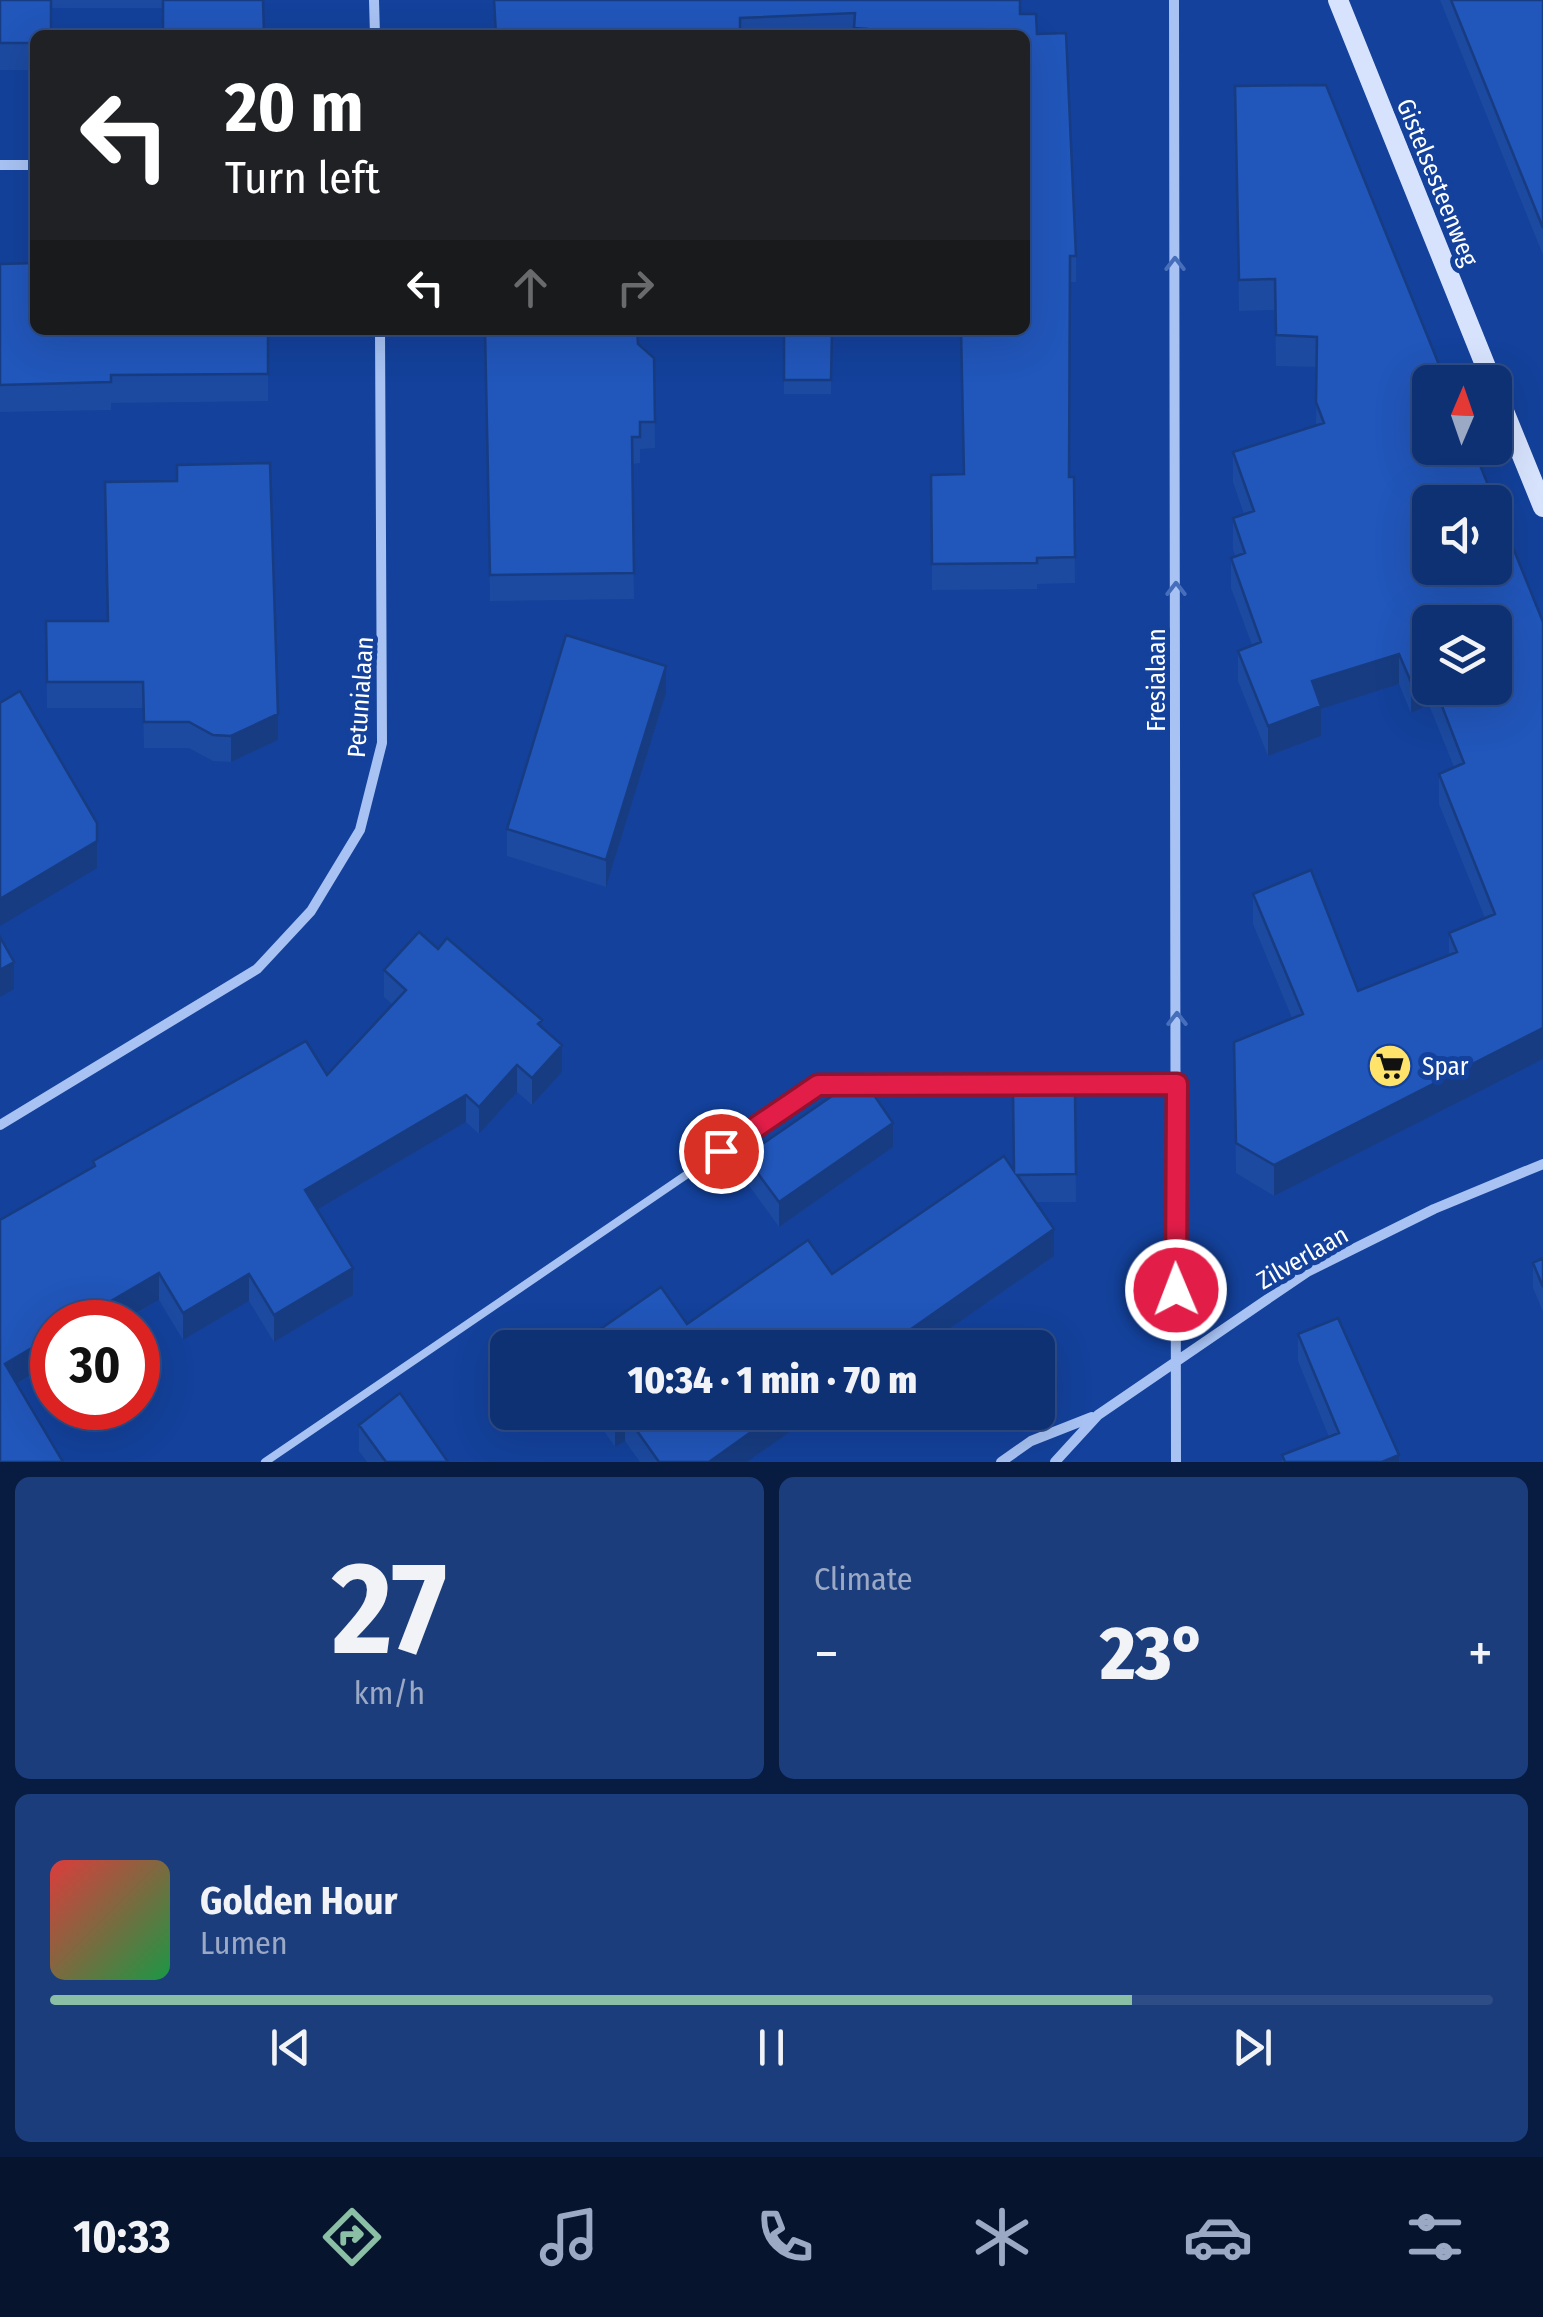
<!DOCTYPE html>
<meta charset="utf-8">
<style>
:root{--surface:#0e3174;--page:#1c3d7c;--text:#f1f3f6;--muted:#9ba9c5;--line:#2e4c86;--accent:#8abfa5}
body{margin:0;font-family:"Fira Sans Condensed",sans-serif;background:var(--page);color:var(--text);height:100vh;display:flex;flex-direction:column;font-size:38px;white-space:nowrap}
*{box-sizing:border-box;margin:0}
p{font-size:32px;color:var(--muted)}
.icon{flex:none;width:55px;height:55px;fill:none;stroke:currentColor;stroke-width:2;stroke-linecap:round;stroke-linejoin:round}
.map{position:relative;height:1462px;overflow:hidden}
.details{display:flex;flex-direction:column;gap:15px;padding:15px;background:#081b40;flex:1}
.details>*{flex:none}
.top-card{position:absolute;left:30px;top:30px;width:1000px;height:305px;border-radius:15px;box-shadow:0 10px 40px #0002,0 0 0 2px var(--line);background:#202124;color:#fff;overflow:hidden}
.needle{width:65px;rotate:2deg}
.controls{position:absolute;left:1412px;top:365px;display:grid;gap:20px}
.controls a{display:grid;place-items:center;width:100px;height:100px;border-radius:15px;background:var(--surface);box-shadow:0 10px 40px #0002,0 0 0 2px var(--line);font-size:50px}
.speed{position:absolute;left:30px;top:1300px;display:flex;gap:20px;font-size:50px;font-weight:700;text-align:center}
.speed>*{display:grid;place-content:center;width:130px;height:130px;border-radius:50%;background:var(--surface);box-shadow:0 10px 40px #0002,0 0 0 2px var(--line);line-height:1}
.speed .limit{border:15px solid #d22;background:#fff;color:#111}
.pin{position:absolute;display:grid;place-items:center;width:85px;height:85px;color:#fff;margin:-42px;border:5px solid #fff;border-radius:50%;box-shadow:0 2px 10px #0007}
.me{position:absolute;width:110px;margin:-55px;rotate:359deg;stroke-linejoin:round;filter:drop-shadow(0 0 8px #0008)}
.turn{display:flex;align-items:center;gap:35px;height:210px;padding:0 30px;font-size:45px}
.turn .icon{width:130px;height:130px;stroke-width:2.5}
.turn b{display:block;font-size:70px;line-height:85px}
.lanes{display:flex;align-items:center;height:95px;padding:0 30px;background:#0003;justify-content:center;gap:50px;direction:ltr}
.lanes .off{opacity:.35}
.big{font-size:75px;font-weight:800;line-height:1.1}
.details .widget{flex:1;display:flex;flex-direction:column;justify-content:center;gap:15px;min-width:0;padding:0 35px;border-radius:15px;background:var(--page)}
.details .dial{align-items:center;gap:0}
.dial b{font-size:130px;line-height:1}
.song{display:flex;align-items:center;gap:30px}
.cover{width:120px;height:120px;border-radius:15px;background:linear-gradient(135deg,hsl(0 70% 55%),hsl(140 70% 35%))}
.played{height:10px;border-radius:5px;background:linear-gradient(90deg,var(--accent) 75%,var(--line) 75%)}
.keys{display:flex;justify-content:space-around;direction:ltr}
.heat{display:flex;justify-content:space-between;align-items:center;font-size:55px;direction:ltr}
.details .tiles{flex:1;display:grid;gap:15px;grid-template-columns:1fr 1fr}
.widget:last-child{grid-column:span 2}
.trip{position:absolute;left:490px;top:1330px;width:565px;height:100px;border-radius:15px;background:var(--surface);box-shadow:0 10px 40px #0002,0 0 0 2px var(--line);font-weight:800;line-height:100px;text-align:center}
.menu{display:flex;height:160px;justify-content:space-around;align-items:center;background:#06142e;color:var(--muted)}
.menu .icon{width:70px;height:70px}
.menu .current{color:var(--accent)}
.menu b{font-size:45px;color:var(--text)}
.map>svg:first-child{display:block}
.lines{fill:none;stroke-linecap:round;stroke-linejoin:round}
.service{stroke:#a7c2f3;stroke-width:8}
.minor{stroke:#a7c2f3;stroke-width:10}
.secondary{stroke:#d7e3fd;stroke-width:20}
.wall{fill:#1c4aa0;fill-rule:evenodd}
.shaded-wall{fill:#173c82}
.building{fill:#2156ba;stroke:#173c82;stroke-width:2.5}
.oneway{stroke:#476eba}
.route-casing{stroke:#92132f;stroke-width:25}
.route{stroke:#e11d48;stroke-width:18}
.labels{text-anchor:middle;stroke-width:10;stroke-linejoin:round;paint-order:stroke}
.street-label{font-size:25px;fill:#fff;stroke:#13419b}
.poi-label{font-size:25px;fill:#fff;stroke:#13419b;text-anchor:start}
</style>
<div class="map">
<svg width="1543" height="1462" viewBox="0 0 1543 1462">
<rect width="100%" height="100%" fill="#13419b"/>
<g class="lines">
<path class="service" d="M265 1462 818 1085 1177 1083"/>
<path class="minor" d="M374 0 375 35
M1174 0 1176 1462
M0 165H35
M0 1125 257 969 311 911 360 830 382 743 380 330
M1001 1462 1031 1441 1092 1417
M1055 1462 1098 1415 1307 1272 1434 1209 1543 1164"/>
<path class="secondary" d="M1338 0 1492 382
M1495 389 1543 507"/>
</g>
<path class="wall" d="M0 0H263L163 8H51L35 35V70H0Z
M493 0H1020V14L1037 34 1076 256V282H1070L1069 477H1074L1075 583 1037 584V589L932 590 931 475 964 474 1025 35H495Z
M1440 0H1543V255Z
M1326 85 1446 382H1430V448H1473L1495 502H1430V568H1495V503L1543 622V1059L1274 1196 1236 1173 1234 1042 1292 1018 1253 924V894L1311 870 1358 991 1449 955V933L1485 918 1439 804V774L1454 767 1429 705 1411 713 1399 684 1321 709V736L1268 756 1238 681V651L1252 645 1231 588V558L1235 556 1233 549V518L1244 514 1233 482V452L1316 425 1317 367 1276 366 1275 310 1239 311 1235 86ZM1430 622H1495V688H1430Z
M0 264 268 330V401L111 403V410L0 412Z
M485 330 638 344 654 358 655 448 640 449V463L632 464 634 599 490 601Z
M784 330H832L831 394H784Z
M46 621 278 740 231 762 213 761 189 748H144L143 708H47Z
M666 693 606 887 507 856V829Z
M438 949 542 1028 562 1072 532 1105 517 1092 479 1134 466 1122 317 1210 353 1295 274 1342 249 1301 183 1340 159 1300 17 1384 0 1462V1220L93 1167V1161L327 1075 393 1005 384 997V970Z
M1075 1091 1076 1202H1036L1054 1256 922 1348H573L687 1324 832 1274 1014 1170Z
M893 1147 779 1227 745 1180V1156Z
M1543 1258V1312L1533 1288V1263Z
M1298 1334 1399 1462H1282V1455L1329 1437 1298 1361Z
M591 1412H829L821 1418 817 1413 747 1462H640L625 1441 615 1447Z
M359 1425 448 1462H367L359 1451Z"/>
<path class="shaded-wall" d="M1399 654V684L1321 709V736L1268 756V726L1312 681Z
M666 666V693L606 887V860Z
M1429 674V705L1411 713V682Z
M278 714V740L231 762V736Z
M97 841V868L0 926V899Z
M14 962V989L0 997V970Z
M1543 1028V1059L1274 1196V1165Z
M562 1045V1072L532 1105V1078Z
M517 1065V1092L479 1134V1107Z
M466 1095V1122L305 1217V1190Z
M893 1123V1147L779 1227V1202Z
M1054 1229V1256L922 1348H884Z
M353 1268V1295L274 1342V1315Z
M159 1273V1300L120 1322H75Z
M249 1274V1301L183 1340V1313Z
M52 1336V1362L5 1391V1364Z
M779 1412 817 1413 747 1462H709Z
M625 1414V1441L615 1447V1420Z
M1399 1455V1462H1382Z"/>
<path class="building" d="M0 0H51V35H35V43H0Z
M163 0H263L264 35H163Z
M494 0H1020V14H1036L1037 34 1066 33 1076 256H1070L1069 477H1074L1075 557 1037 558V563L932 564 931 475 964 474 961 330H1025V35H867V29L854 28 855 13 740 18V35H496Z
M1451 0H1543V228Z
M1326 85 1446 382H1430V448H1473L1495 502H1430V568H1495V503L1543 622V1028L1274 1165 1236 1143 1234 1042 1303 1014 1253 894 1311 870 1358 991 1457 952 1449 933 1495 914 1439 774 1464 763 1435 688H1495V622H1430V676L1429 674 1411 682 1399 654 1312 681 1321 706 1268 726 1238 651 1261 642 1231 558 1245 553 1233 518 1254 511 1233 452 1324 423 1316 402 1317 337 1276 335 1275 279 1239 280 1235 86Z
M35 263V330H268V374L111 375V382L0 385V264Z
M485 330H637L638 344 654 358 655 422H640V437H632L634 573 490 575Z
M784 330H832L831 380H784Z
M270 463 278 714 231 736 213 735 189 722H144L143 682H47L46 621H108L105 482 177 481V465Z
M566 635 666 666 606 860 507 829Z
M20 691 97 823V841L0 899V703Z
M419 932 438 949 447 938 542 1020 538 1024 562 1045 532 1078 517 1065 479 1107 466 1095 305 1190 353 1268 274 1315 249 1274 183 1313 159 1273 75 1322H52V1336L5 1364 63 1462H0V1220L95 1166 93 1161 306 1041 327 1075 406 990 384 970Z
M0 937 14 962 0 970Z
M861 1076 893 1123 779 1202 745 1156Z
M1075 1091 1076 1174 1017 1175 1054 1229 884 1348H573L661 1287 687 1324 808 1240 832 1274 1004 1156 1014 1171 1013 1092Z
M1543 1258V1287L1533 1263Z
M1338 1318 1399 1455 1382 1462H1285L1282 1455 1339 1433 1298 1334Z
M400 1393 448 1462H386L359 1425Z
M610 1412H779L709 1462H659L625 1414 615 1420Z"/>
<defs><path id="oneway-chevron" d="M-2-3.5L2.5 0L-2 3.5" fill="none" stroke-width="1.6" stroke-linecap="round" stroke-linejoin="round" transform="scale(2.5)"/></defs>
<g class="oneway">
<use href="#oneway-chevron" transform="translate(1175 264) rotate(-90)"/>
<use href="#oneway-chevron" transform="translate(1176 589) rotate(-90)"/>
<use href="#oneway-chevron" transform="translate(1177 1019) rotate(-90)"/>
</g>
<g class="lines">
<g class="route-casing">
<path id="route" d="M721 1151 818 1085 1177 1084 1176 1290"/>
</g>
<use href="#route" class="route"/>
</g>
<defs>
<g id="supermarket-disc" transform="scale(2.25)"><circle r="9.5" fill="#ffe36a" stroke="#13419b"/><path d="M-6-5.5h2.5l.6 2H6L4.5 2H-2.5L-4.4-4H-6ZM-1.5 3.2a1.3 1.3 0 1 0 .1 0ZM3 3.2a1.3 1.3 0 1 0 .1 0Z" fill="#111"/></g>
</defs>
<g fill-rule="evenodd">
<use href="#supermarket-disc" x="1390" y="1066"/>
</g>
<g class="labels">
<g class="street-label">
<text transform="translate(1438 182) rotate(68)" y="9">Gistelsesteenweg</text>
<text transform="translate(1156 680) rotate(-90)" y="9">Fresialaan</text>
<text transform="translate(360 697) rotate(-86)" y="9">Petunialaan</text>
<text transform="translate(1302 1257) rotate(-30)" y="9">Zilverlaan</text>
</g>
<g class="poi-label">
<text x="1422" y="1075">Spar</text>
</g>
</g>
</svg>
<div class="controls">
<a><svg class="needle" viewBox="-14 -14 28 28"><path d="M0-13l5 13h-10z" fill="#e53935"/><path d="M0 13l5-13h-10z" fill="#9ba9c5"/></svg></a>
<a><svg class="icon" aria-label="sound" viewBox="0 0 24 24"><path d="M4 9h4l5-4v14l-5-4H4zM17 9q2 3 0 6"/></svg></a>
<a><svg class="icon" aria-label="layers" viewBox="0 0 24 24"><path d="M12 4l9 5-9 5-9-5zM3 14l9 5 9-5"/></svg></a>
</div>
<div class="speed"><div class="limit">30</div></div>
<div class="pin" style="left:721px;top:1151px;background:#d93025"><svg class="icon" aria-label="arrive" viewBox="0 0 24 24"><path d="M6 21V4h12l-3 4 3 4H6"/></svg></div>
<svg class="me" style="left:1176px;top:1290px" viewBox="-20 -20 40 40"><circle r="17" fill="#e11d48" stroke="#fff" stroke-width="3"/><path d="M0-11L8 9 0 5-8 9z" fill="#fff"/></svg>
<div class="trip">10:34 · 1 min · 70 m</div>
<div class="top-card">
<div class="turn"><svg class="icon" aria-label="left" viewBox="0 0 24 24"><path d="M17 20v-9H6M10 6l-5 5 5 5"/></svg><div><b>20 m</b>Turn left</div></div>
<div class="lanes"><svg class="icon" aria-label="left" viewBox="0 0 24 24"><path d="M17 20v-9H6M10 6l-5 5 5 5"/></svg><svg class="icon off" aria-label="ahead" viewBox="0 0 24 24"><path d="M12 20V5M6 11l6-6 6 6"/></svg><svg class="icon off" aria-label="right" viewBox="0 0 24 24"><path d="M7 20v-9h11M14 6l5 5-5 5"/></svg></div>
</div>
</div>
<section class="details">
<div class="tiles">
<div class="widget dial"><b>27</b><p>km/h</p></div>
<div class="widget"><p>Climate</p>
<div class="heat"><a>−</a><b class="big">23°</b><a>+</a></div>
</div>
<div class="widget">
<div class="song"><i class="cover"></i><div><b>Golden Hour</b><p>Lumen</p></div></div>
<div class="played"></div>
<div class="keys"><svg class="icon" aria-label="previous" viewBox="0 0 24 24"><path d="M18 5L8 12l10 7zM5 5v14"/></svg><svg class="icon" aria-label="pause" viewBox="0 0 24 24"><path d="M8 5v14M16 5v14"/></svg><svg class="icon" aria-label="next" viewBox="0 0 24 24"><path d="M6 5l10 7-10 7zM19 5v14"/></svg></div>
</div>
</div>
</section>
<nav class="menu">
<b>10:33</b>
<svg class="icon current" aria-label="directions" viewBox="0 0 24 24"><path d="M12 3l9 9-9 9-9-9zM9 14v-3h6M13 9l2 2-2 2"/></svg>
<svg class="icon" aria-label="music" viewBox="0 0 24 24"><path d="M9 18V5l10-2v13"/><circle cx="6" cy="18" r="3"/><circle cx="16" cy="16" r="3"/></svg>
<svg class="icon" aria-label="phone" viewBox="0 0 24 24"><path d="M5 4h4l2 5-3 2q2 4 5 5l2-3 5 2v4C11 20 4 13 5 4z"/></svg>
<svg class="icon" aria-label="climate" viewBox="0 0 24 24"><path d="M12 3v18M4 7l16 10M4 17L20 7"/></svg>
<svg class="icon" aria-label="car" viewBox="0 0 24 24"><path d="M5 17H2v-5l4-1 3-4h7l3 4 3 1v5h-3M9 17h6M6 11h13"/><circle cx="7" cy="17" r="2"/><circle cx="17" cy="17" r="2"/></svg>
<svg class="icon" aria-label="filters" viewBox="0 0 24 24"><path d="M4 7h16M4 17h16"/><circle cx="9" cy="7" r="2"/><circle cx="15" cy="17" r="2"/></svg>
</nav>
